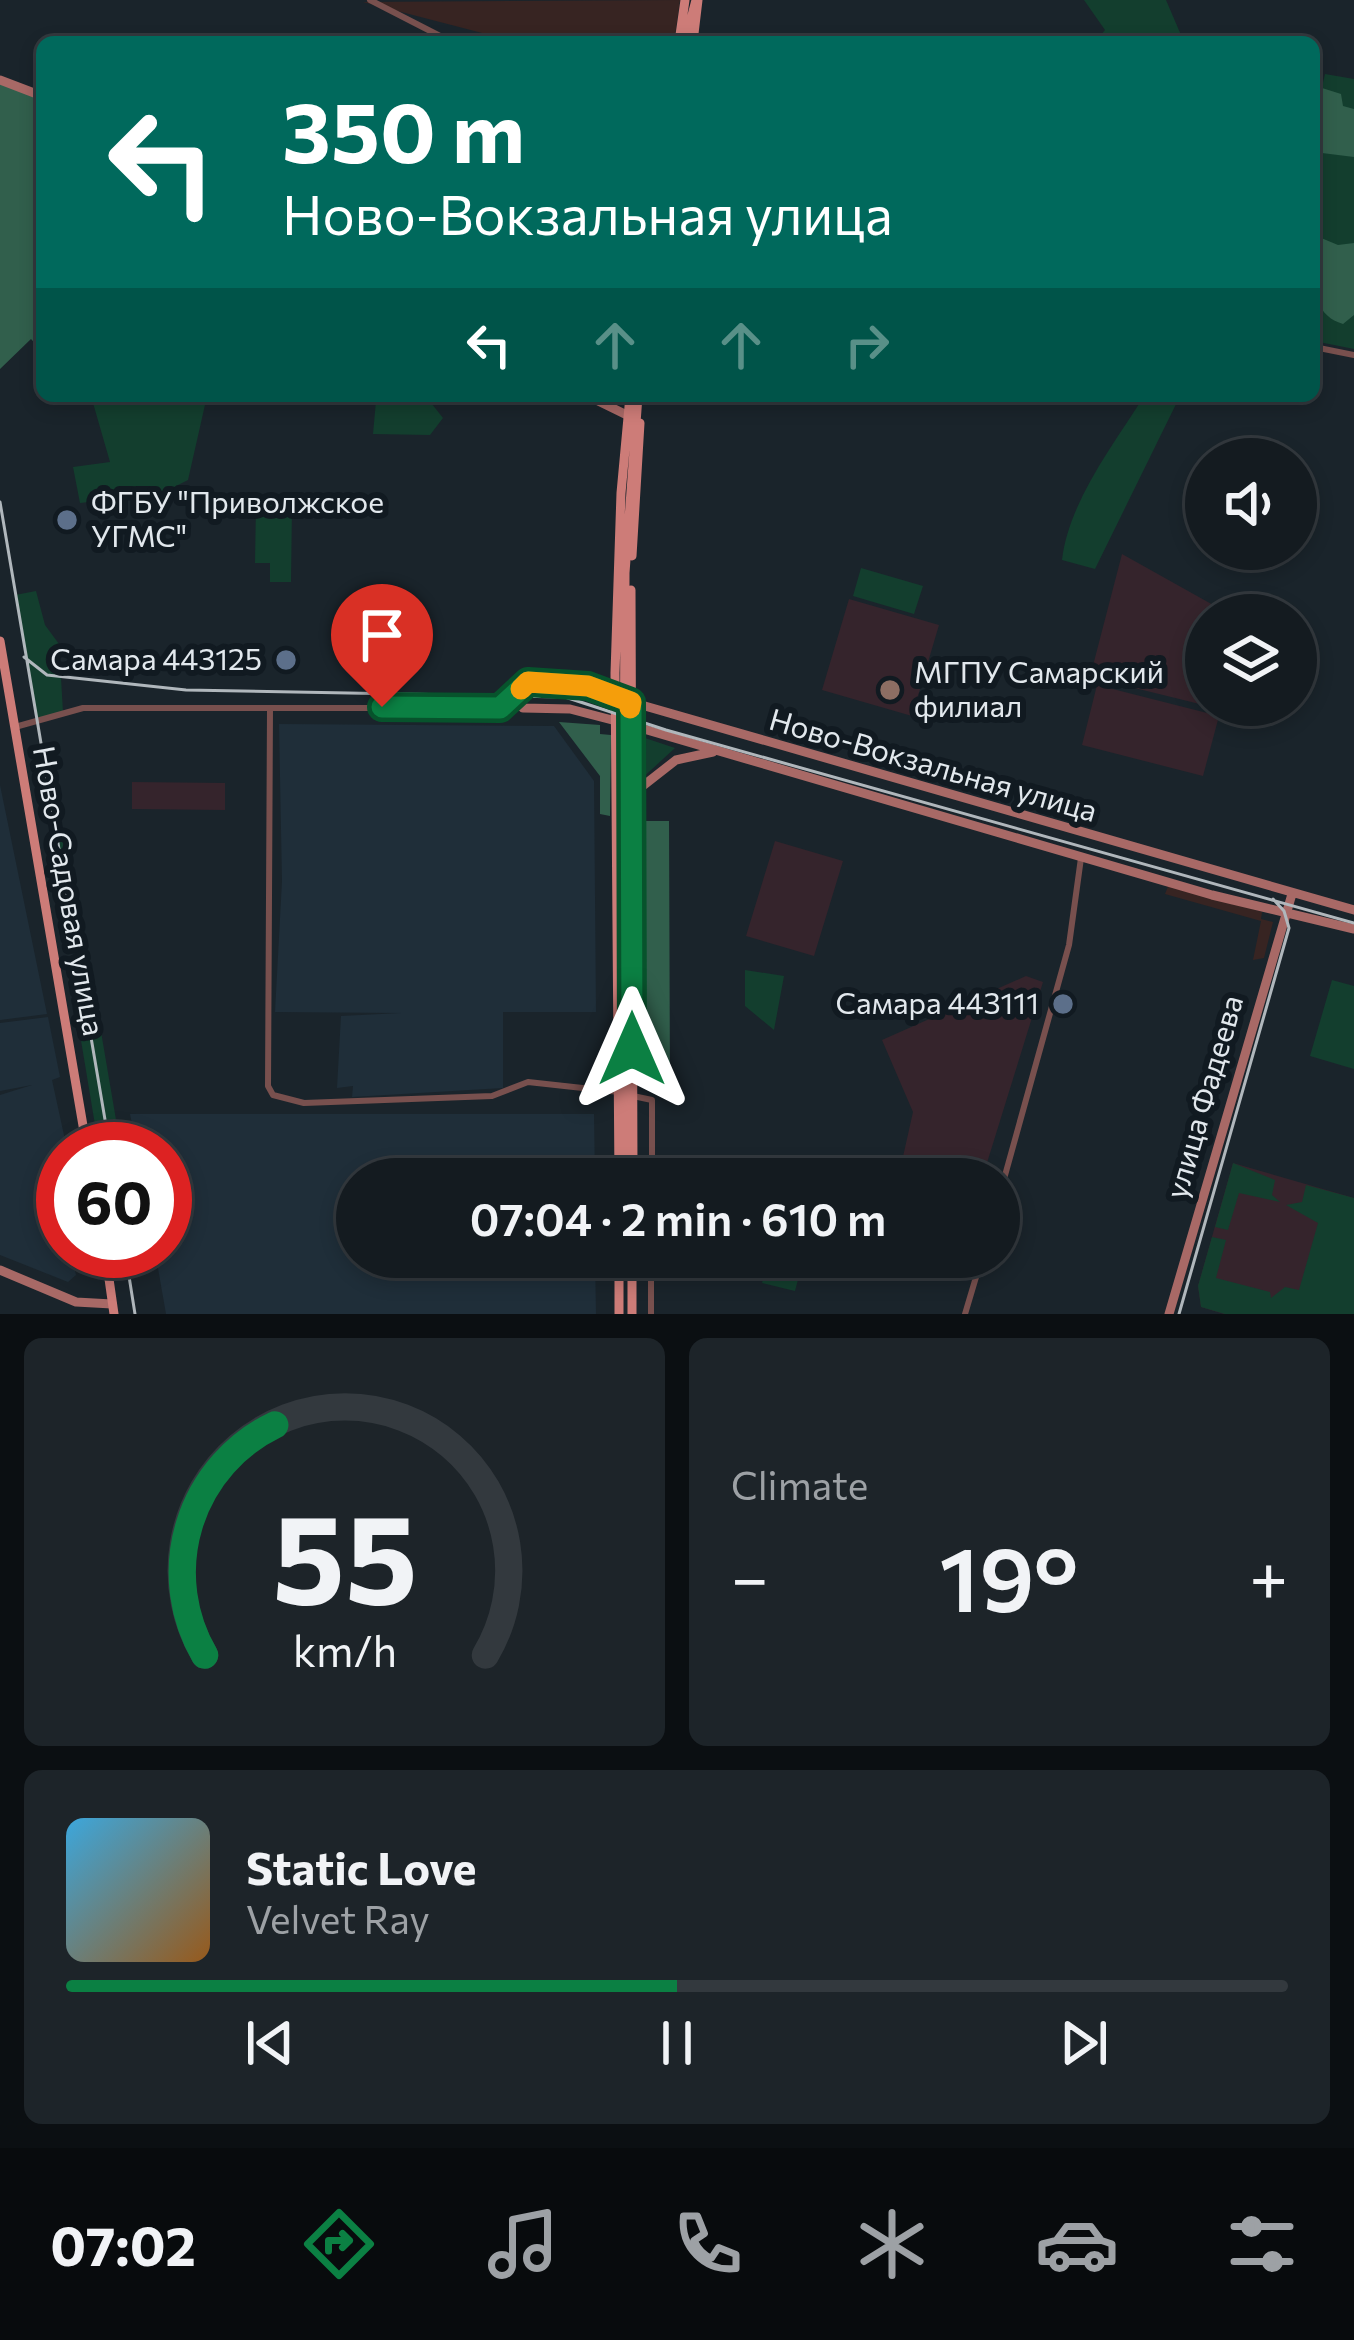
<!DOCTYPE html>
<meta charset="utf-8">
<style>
:root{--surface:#141b20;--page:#1d2429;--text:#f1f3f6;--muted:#9da1a5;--line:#33393e;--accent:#0b8043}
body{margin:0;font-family:Commissioner,sans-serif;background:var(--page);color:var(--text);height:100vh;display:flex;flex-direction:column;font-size:45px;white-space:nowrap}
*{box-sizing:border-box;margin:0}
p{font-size:39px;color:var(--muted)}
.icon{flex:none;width:66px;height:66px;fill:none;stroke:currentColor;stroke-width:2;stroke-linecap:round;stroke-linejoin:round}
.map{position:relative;height:1314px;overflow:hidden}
.drawer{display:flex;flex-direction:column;gap:24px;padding:24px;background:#0b0f12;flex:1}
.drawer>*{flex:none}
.hud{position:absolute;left:36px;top:36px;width:1284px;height:366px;border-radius:18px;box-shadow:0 6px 18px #0003,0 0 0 3px var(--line);background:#00695c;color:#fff;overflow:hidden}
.controls{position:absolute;left:1185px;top:438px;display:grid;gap:24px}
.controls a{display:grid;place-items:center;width:132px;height:132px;border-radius:50%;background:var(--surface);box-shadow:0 6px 18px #0003,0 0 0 3px var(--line);font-size:60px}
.speed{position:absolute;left:36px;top:1122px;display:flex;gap:24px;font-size:60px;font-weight:700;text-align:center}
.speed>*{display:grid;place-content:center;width:156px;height:156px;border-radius:50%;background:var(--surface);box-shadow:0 6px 18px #0003,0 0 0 3px var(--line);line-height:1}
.speed .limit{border:18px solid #d22;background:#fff;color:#111}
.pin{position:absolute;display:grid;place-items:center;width:102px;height:102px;color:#fff;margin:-123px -51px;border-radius:50% 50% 50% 0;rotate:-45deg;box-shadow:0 0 12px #0007}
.pin .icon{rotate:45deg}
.me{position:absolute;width:132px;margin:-66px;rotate:0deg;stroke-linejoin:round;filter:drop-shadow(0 0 9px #0008)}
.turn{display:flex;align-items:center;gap:42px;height:252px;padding:0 48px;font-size:54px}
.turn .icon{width:156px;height:156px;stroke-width:2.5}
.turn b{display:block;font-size:84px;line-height:102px}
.lanes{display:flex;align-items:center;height:114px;padding:0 48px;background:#0003;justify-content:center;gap:60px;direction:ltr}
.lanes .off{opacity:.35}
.big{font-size:90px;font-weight:600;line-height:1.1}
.drawer .card{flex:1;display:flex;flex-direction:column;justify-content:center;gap:18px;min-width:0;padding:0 42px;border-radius:18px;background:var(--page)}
.drawer .dial{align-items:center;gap:0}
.dial svg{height:312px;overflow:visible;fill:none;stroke:var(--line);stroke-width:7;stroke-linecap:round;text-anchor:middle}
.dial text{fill:var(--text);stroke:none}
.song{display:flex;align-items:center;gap:36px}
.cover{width:144px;height:144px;border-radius:18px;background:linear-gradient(135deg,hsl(200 70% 55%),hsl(30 70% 35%))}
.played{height:12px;border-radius:6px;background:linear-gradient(90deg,var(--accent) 50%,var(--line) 50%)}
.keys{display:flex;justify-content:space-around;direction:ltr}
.heat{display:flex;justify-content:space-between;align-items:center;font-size:66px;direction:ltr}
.drawer .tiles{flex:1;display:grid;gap:24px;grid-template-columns:1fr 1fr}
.card:last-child{grid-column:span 2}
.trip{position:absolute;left:336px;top:1158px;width:684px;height:120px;border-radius:60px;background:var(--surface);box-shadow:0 6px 18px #0003,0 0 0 3px var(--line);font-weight:600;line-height:120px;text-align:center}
.menu{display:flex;height:192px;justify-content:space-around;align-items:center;background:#080b0d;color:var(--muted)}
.menu .icon{width:84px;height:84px}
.menu .selected{color:var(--accent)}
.menu b{font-size:54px;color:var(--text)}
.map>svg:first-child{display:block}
.commercial{fill:#372422}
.built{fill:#1f2e39}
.education{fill:#35242c}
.green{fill:#133e2e}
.forest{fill:#315f4c}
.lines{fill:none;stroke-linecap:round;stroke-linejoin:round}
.street{stroke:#78504e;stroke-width:6}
.secondary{stroke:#a86966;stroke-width:9}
.primary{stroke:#cd7c78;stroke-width:9}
.tram{stroke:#b0b7bc;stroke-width:3}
.route-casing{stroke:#07532c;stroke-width:30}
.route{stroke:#0b8043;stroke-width:21}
.slow{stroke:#f59e0b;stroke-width:21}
.service-dot{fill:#5c6f8a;stroke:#111a21;stroke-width:4.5}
.education-dot{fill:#8d6e63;stroke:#111a21;stroke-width:4.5}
.labels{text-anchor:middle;stroke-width:12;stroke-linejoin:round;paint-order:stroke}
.poi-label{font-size:30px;fill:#e2e8ed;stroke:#111a21;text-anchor:start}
.street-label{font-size:30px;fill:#e2e8ed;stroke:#111a21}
</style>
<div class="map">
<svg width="1354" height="1314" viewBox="0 0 1354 1314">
<rect width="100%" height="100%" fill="#1a242b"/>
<path class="commercial" d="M680 0 674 42H517L363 2Z
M1169 884 1262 912 1261 919 1273 922 1264 958 1253 960 1261 921 1165 894Z"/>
<path class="built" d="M279 724 554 726 594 781 596 1012H503V1088L352 1097 353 1086 337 1088 341 1016 401 1013 275 1012 282 881Z
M0 785 47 1014 0 1020Z
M48 1017 60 1077 52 1080 67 1149 63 1251H83L85 1267H74L76 1275 68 1282 0 1255V1095L32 1085 0 1091V1023Z
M130 1114H594L595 1179H357V1257H595L596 1314H166L155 1251H165V1149H137Z"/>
<path class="education" d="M1122 554 1231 615H1206V705H1230L1228 711 1090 677Z
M849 599 939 625 912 716 822 690Z
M1097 685 1219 716 1203 776 1082 745Z
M132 782 225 783V810L132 809Z
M775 841 843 861 814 956 746 936Z
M1026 976 1043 982 982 1179H898L913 1112 882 1040Z
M1233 1163 1354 1198V1314H1224L1201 1307 1198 1286Z"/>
<path class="green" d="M1084 0H1166L1184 42H1095L1105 30Z
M1325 74 1354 79V349L1314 341V122Z
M91 396H207L188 480 160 494 80 503 73 467 110 462Z
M1144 396H1180L1095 569 1062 560C1069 501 1113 446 1144 396Z
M376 401 432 404 443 418 430 435 373 434Z
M256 505 292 506 291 582H270V563H255Z
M861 568 923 586 914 614 853 596Z
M36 591 45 625 59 644 63 712 42 721 36 716 15 595Z
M639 736 675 748 638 782 636 738Z
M51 801 58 805 82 958 76 953Z
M745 970 784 976 774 1030 745 1006Z
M91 973 121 1149H99L71 980Z
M1332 980 1354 986V1069L1310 1056Z
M1233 1163 1275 1180 1272 1195 1280 1202 1239 1193 1228 1230 1215 1227Z
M1306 1185 1354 1198V1314H1225L1201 1307 1198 1286 1212 1237 1226 1240 1216 1278 1270 1292 1271 1298 1285 1287 1299 1290 1318 1223 1286 1205 1302 1202Z
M769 1257H804L795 1291 762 1283Z"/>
<path class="forest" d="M0 80 42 97V351L31 339 0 369Z
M1322 88 1341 94 1343 106 1354 109V157L1314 152V91Z
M1314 235 1338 245 1354 243V315L1343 324C1305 313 1314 267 1314 235Z
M559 722 600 725V734L611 735 610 816 600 814V776Z
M639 821H669L670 1093H653L639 1070Z"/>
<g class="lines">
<path class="street" d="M370 0 442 37 467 42
M1314 347 1354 355
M270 710 268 1086 273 1095 304 1103 492 1096 528 1082 619 1092
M15 727 83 708H523
M633 1096 652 1100V1179
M999 1197 1069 945 1081 858
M651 1314V1257
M965 1314 982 1257"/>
<path class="secondary" d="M0 80 42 96
M588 396 635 419
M615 696 588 686 528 682 519 696 523 708 570 709 616 721
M631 702 1354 910
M500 708 521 689
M630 725 1212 895 1354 929
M630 796 676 760 713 752
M0 1270 76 1302 112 1304
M1169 1314 1292 894"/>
<path class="primary" d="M679 42 685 0
M685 42 696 0
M693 42 698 0
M632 556 640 423
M631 590 633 1168
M0 641 87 1149
M624 864 625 573 638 396
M624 1037 626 1179
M619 1179 615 673 621 493 630 396
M105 1251 114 1314
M619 1257V1314
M632 1314V1257"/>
<path class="tram" d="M0 502 110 1149
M24 657 47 675 186 690 565 697 666 730 1354 923
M125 1251 135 1314
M1179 1314 1289 928 1284 911 1273 899"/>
</g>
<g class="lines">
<g class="route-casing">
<path id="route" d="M382 707 500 708 528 682 588 686 631 702 632 1049"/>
</g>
<use href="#route" class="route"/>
<path class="slow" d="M521 689 528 682 588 686 631 702 630 708"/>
</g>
<g class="service-dot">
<circle cx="67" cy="520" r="12"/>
<circle cx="286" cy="660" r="12"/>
<circle cx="1063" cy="1004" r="12"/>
</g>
<circle class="education-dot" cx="890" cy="690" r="12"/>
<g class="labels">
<g class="poi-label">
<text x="91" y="513">ФГБУ "Приволжское<tspan x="91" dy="34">УГМС"</tspan></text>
<text x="262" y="670" text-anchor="end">Самара 443125</text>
<text x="914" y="683">МГПУ Самарский<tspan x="914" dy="34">филиал</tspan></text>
<text x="1039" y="1014" text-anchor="end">Самара 443111</text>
</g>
<g class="street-label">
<text transform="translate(933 766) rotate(16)" y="10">Ново-Вокзальная улица</text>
<text transform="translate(68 891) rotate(80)" y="10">Ново-Садовая улица</text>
<text transform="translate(1205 1097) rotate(-74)" y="10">улица Фадеева</text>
</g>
</g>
</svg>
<div class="controls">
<a><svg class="icon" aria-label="sound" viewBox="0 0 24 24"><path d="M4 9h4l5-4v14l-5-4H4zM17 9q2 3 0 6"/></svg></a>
<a><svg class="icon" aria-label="layers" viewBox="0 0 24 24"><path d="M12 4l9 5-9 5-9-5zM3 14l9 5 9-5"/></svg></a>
</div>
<div class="speed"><div class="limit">60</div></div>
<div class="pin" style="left:382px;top:707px;background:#d93025"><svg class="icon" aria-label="arrive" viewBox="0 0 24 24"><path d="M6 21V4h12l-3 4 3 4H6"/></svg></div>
<svg class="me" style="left:632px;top:1049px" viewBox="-20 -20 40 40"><path d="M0-17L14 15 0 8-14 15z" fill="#0b8043" stroke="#fff" stroke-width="4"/></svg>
<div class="trip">07:04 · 2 min · 610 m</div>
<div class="hud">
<div class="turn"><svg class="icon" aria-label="left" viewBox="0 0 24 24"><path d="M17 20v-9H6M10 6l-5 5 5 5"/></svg><div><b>350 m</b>Ново-Вокзальная улица</div></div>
<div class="lanes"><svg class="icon" aria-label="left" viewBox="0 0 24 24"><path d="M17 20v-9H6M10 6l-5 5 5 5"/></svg><svg class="icon off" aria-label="ahead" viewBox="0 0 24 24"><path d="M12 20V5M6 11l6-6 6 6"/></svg><svg class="icon off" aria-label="ahead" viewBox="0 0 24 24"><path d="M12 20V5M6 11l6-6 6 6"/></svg><svg class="icon off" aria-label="right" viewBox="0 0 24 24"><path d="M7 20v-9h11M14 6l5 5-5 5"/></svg></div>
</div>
</div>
<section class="drawer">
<div class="tiles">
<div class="card dial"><svg viewBox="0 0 100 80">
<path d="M14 69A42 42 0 1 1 86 69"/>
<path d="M14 69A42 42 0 0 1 32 10" stroke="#0b8043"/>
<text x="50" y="56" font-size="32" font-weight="700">55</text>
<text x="50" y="72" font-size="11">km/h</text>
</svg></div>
<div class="card"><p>Climate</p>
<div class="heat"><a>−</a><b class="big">19°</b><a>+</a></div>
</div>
<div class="card">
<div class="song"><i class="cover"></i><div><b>Static Love</b><p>Velvet Ray</p></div></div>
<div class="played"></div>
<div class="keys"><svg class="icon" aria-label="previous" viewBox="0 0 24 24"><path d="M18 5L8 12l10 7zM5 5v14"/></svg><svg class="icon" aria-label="pause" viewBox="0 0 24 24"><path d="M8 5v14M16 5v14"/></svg><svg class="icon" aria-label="next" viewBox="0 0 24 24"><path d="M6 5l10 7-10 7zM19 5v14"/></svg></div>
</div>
</div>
</section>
<nav class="menu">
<b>07:02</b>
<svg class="icon selected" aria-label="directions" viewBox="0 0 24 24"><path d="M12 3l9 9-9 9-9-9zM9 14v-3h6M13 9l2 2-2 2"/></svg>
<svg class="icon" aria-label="music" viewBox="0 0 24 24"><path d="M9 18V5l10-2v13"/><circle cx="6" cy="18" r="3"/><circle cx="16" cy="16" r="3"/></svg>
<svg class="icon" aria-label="phone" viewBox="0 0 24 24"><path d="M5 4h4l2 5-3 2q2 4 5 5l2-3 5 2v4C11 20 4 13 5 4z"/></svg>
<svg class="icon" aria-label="climate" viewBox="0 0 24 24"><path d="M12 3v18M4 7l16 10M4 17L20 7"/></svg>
<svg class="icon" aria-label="car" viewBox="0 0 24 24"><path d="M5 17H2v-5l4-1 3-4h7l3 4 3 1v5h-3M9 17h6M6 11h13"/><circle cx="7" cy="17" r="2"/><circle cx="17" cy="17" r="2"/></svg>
<svg class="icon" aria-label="filters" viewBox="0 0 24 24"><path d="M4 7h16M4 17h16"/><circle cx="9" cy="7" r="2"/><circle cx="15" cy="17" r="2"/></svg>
</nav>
